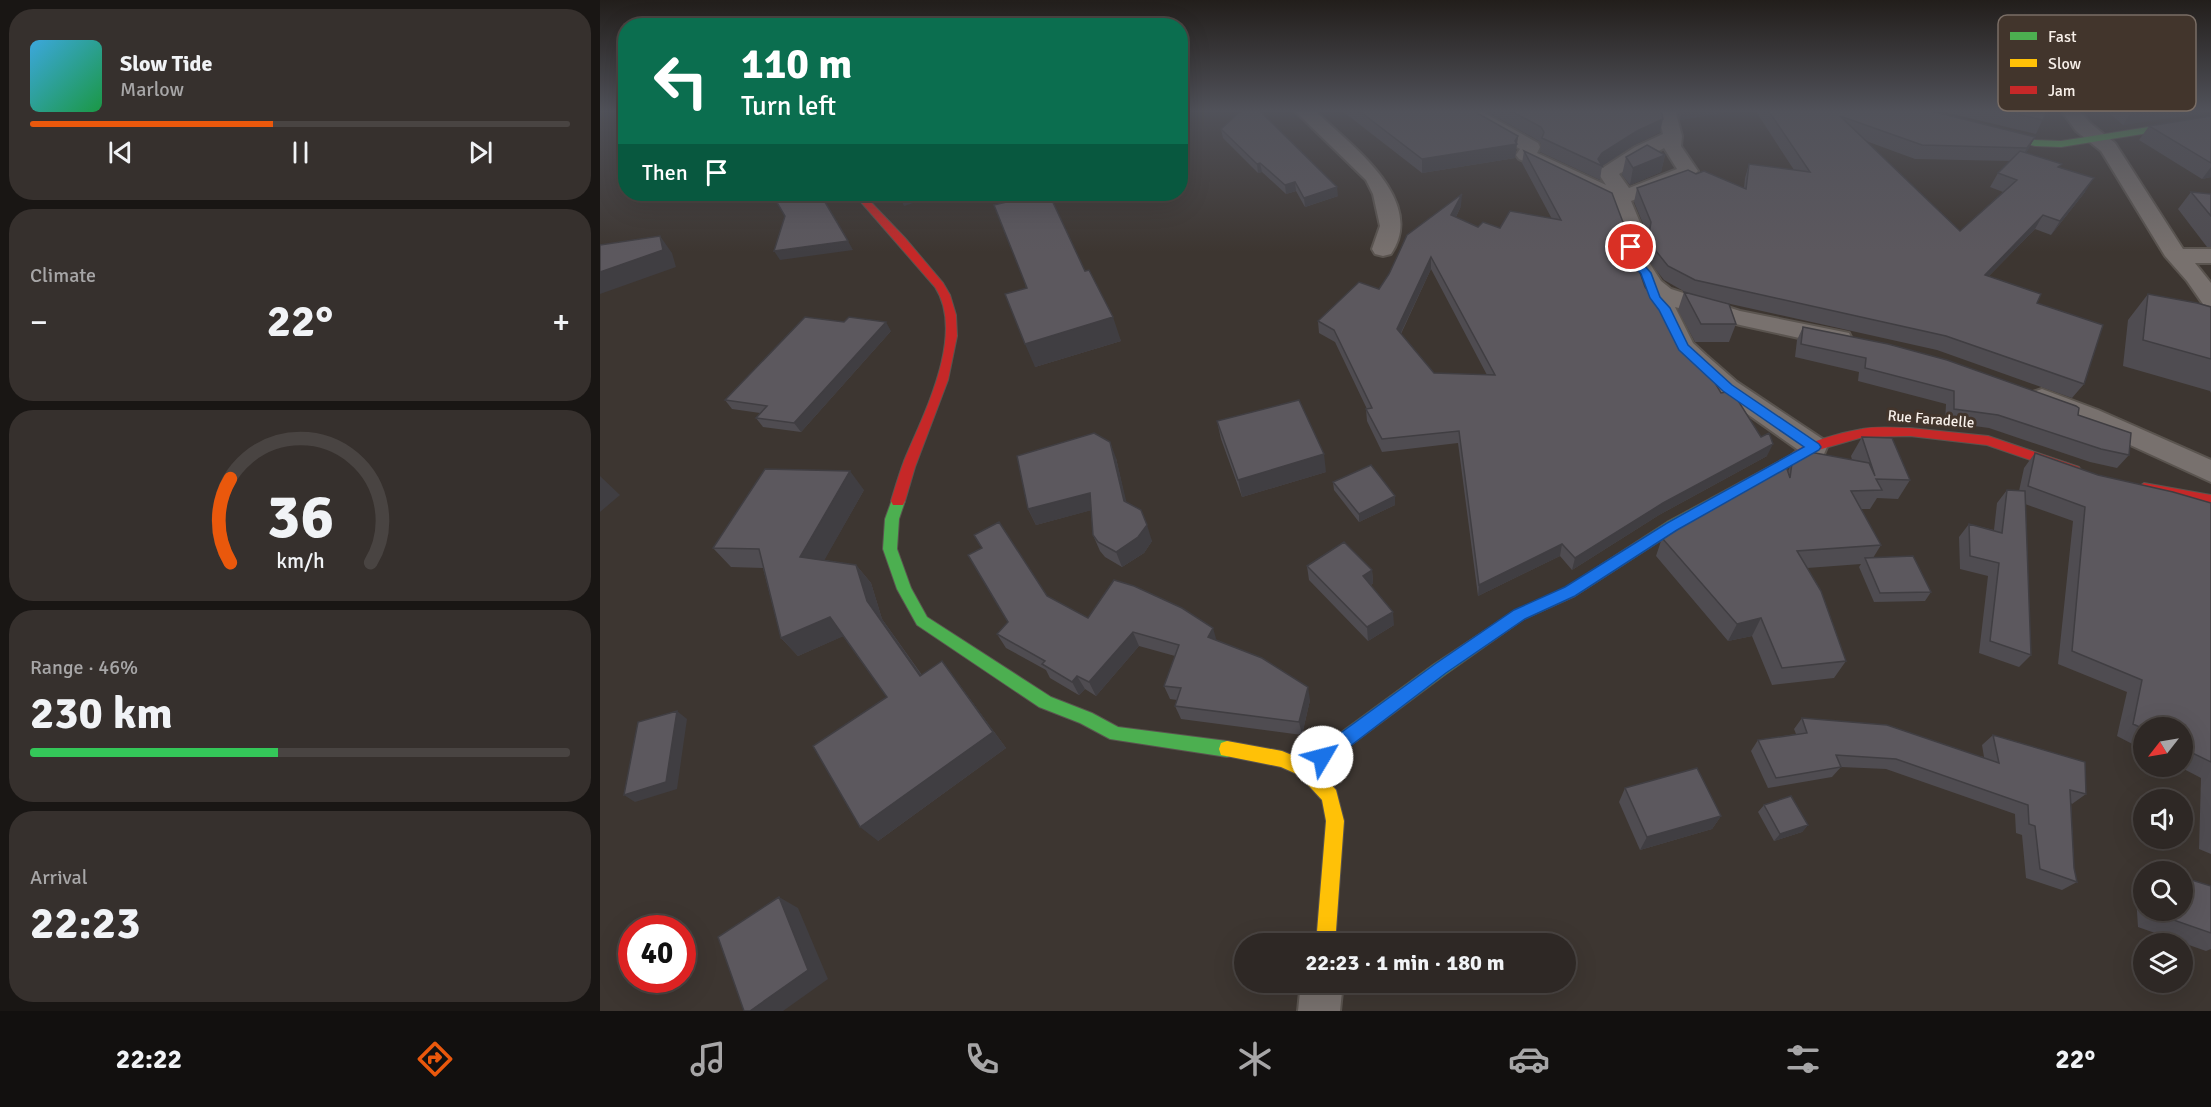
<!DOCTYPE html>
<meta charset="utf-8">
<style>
:root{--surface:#2e2825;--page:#36302d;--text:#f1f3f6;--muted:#a7a6a7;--line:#494442;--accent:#ea580c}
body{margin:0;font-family:Signika,sans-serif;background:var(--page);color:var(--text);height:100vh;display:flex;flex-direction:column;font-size:22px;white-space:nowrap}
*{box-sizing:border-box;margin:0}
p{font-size:20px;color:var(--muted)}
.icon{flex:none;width:33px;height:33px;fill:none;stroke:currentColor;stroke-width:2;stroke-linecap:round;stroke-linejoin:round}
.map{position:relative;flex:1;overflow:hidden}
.details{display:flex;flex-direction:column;gap:9px;padding:9px;background:#191614;width:600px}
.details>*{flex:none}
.top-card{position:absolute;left:18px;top:18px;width:570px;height:183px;border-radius:24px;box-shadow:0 6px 24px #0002,0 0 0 2px var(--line);background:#0b6e4f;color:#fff;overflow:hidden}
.needle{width:39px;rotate:239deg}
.buttons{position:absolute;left:1533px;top:717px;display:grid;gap:12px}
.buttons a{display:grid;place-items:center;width:60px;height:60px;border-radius:50%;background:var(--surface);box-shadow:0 6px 24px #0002,0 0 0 2px var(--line);font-size:30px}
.speed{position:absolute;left:18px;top:915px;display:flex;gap:12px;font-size:30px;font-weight:700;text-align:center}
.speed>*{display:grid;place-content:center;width:78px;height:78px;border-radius:50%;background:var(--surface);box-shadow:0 6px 24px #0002,0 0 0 2px var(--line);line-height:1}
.speed .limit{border:9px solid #d22;background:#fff;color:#111}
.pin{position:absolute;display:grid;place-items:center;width:51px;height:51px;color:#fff;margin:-26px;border:3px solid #fff;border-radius:50%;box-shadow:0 2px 6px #0007}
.me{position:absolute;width:66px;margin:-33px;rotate:53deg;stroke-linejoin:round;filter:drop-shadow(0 0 4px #0008)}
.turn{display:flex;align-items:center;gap:21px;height:126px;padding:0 24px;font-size:27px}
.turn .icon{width:78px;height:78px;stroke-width:2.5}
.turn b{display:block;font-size:42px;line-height:51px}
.then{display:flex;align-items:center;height:57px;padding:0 24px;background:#0003;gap:12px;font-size:22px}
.big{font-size:45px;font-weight:700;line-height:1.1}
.details .widget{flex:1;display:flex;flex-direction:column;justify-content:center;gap:9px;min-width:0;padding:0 21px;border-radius:24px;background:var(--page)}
.details .dial{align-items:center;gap:0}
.dial svg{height:156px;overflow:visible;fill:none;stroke:var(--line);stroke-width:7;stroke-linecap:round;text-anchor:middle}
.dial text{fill:var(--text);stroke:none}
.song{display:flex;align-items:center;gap:18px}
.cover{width:72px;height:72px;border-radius:9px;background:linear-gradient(135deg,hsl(200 70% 55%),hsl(140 70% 35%))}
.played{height:6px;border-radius:3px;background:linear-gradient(90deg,var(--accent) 45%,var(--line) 45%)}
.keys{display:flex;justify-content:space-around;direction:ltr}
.heat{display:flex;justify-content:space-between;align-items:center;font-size:33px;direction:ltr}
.charge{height:9px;border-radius:4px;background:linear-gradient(90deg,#34c759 46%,var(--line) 0)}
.trip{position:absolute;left:634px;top:933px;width:342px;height:60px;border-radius:30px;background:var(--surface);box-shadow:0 6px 24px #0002,0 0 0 2px var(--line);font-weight:700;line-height:60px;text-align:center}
.tabs{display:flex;height:96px;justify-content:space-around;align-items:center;background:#12100f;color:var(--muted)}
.tabs .icon{width:42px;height:42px}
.tabs .current{color:var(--accent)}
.tabs b{font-size:27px;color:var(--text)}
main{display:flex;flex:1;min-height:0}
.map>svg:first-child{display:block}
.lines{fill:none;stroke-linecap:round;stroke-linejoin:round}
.street-casing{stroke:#5a544f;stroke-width:4}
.fast-casing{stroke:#5a544f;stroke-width:2}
.slow-casing{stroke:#5a544f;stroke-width:2}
.jam-casing{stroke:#5a544f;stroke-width:2}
.street{fill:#78716e;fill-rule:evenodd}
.fast{fill:#4caf50;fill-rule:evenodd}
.slow{fill:#ffc107;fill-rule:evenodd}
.jam{fill:#c62828;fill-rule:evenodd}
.wall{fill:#4f4c51;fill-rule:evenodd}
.shaded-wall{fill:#403e42}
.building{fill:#5c585e;stroke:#403e42;stroke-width:1.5;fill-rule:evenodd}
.route{fill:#1a73e8;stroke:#114b97;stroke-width:1.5}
.labels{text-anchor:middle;stroke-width:6;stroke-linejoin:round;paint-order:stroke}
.street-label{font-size:15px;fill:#f8f0ea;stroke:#42352c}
.key{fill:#42352c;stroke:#796d65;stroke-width:1.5}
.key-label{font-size:16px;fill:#f8f0ea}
</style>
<main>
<section class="details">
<div class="widget">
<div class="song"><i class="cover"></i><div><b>Slow Tide</b><p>Marlow</p></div></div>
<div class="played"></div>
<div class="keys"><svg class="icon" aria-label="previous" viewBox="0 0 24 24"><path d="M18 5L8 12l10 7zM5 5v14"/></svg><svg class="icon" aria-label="pause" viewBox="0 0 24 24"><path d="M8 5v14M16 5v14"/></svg><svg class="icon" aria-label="next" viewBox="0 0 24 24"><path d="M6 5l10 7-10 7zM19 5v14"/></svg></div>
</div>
<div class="widget"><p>Climate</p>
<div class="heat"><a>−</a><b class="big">22°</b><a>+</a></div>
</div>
<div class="widget dial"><svg viewBox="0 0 100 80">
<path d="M14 69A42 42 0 1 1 86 69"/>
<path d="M14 69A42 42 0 0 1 14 26" stroke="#ea580c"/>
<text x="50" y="56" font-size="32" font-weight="700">36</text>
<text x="50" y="72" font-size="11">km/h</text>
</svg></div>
<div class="widget"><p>Range · 46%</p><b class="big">230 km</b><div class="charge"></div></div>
<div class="widget"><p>Arrival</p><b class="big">22:23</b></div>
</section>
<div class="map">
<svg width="1611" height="1011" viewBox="0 0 1611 1011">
<rect width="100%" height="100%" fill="#3d3631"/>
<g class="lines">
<g class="street-casing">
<path id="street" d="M694 110H714C748 143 828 199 791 254L783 256 775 254 772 249 780 226 773 194 766 180Z
M856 110H879L938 143 940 147 937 153 1006 185 998 173 1001 169 1035 147 1063 134 1057 110H1075L1082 136 1081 146 1098 171 1086 181 1031 201 1046 237 1043 248 1045 256 1061 281 1071 289 1140 311 1249 333 1252 339 1249 345 1240 347 1140 325 1075 307 1093 343 1106 355 1137 382 1224 440 1227 447 1224 454 1214 457 1204 454 1119 394 1074 353 1054 311 1044 298 1035 274 1023 256 1021 248 1024 237 1011 203 919 159 916 155 920 149 859 114ZM1064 148 1077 169 1029 188 1019 174Z
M1461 110H1479L1490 123 1515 143 1583 249H1611V263H1595L1611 283V306L1603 304 1587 281 1565 256 1501 151 1476 131Z
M1442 389 1498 410 1611 460V482L1480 422 1433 404 1429 398 1433 392Z
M701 982H743L740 1011H698Z"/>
</g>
<g class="fast-casing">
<path id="fast" d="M1294 110H1309L1435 140 1461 141 1611 117V123L1461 147 1435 146Z
M1194 453 1200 458 1199 461 1077 530 975 596 924 619 846 674 711 775 705 777 699 775 697 769 699 763 834 664 914 611 965 588 1067 522Z
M298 496 303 497 305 501 299 519 297 549 311 588 327 617 451 697 492 713 518 727 627 741 633 743 635 749 633 755 627 757 510 739 480 723 439 707 317 625 297 589 283 549 285 519 293 497Z"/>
</g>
<g class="slow-casing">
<path id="slow" d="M627 741 682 751 711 763 736 790 744 821 735 944H716L726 821 722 800 699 775 681 767 621 755 619 749 621 743Z"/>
</g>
<g class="jam-casing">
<path id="jam" d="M254 194H263L305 238 343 283 350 295 356 315 357 336 348 380 315 467 305 501 303 505H293L291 501C295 488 299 474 304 461 323 415 366 335 335 287Z
M1310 428 1388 436 1479 467 1481 470 1474 475 1387 445 1310 436 1263 437 1218 450 1194 463 1188 458C1198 443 1244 432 1262 429 1277 426 1295 428 1310 428Z
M1544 483 1611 495V505L1539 492 1537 488Z"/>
</g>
<use href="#street" class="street"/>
<use href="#fast" class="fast"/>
<use href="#slow" class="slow"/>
<use href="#jam" class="jam"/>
</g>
<path class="wall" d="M741 110H872L918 136 915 158 822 173Z
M884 110H1061L1060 132 1034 145 1002 166 1000 180 940 152 941 144 939 141Z
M1077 110H1137L1080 120Z
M1155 110H1327L1435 137 1426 153 1460 167 1485 192 1451 235 1435 229 1389 276 1437 303 1484 384 1472 398 1337 350 1108 299 1136 324 1129 342H1095L1078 310 1084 292 1087 293 1064 280 1044 255 1048 236 1034 202 1037 188 1096 174 1144 188 1145 178 1149 164 1194 170ZM1266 141 1315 159 1410 161 1398 173 1390 187 1403 192 1360 231Z
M1336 110H1447L1436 134Z
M1506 110H1611L1523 125Z
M1611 116V177L1602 179 1539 140 1549 126Z
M621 129 738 196 705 207 696 191 686 194 662 172 658 173 623 138Z
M924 151 1022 237 1021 240V246L1045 287 1076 342 1121 393 1167 456 1059 515 972 570 960 556 878 596 858 443 782 452 767 421 766 409H767L735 342 719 333 718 321 779 289 861 206 856 217 878 227 900 228 952 219 922 163ZM831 269 887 375 834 373 801 334Z
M1065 155 1061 172 1030 185 1022 175 1026 157Z
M1591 192 1611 194V247H1607L1578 209Z
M363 194H410L406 202 485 271 521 341 435 367 426 288 406 202H367Z
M1548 294 1611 307V393L1610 391 1523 366 1528 320Z
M1203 327 1478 415 1529 455 1517 468 1490 462 1389 428 1345 422 1346 404 1258 381 1259 372 1195 357 1197 340Z
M291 331 201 432 163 427 156 418 160 413 132 409 125 400Z
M617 421 726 472 642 497 621 439Z
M1262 437 1310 480 1298 499 1277 498 1270 509H1261L1281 545 1273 558 1331 592 1325 601 1274 602 1259 567 1261 564 1207 568 1246 661 1234 678 1172 685 1152 636 1128 641 1056 556 1062 538 1188 471 1192 463 1252 460 1251 456Z
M1435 453 1498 475 1611 503V854L1599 849 1601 778 1578 766H1582V728H1544V750L1517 736 1527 692 1458 664 1473 521 1425 504 1431 655 1419 667 1379 653 1388 576 1360 569 1359 537 1369 524 1394 530 1397 503 1407 490 1419 491 1424 468Z
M516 458 526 503 552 541 544 553 522 567 505 557 500 551 493 535 491 510 436 525 428 509Z
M733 482 795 505 759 522 734 490Z
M264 490 224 560 256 565 271 583 282 619 322 675 342 661 406 748 278 841 287 697 243 636 198 656 181 638 163 568 131 567 113 548Z
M707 566 772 570 773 583 771 585 794 625 768 641 709 580Z
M447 596 488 618 616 640 710 700 702 735 581 719 575 706 577 700 570 699 564 686 575 656 539 646 496 696 485 689 479 695 477 694 450 678 446 670 406 648 397 634Z
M1202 718 1384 757 1382 745 1393 735 1486 794 1472 804 1471 803 1474 868 1477 882 1462 890 1426 878 1422 835 1416 833 1415 814 1286 769 1241 767 1232 777 1168 788 1151 751 1158 740 1196 734 1194 729Z
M1025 788 1121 816 1112 829 1040 850 1019 802Z
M1164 805 1208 825 1202 832 1174 841 1158 812Z
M1544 876V910H1582L1611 886V949L1606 951 1538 927 1535 881Z"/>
<path class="shaded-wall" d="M1082 110H1137L1080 120Z
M1539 110H1611V112L1523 125 1532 111Z
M1063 119 1060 132 1034 145 1002 166 998 159 1002 153 1037 131Z
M918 136 915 158 822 173V159L915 141Z
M1435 137 1428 150 1420 161 1427 148Z
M1065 155 1061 172 1030 185 1033 168Z
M660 163 662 172 658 173 657 164Z
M1611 167V177L1602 179Z
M1494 178 1485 192 1451 235 1460 221Z
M695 182 696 191 686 194 685 185Z
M737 187 738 196 705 207 704 198Z
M136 194H151L138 197Z
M298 194H337L335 196 304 206Z
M403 194H410L406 202Z
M862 194 861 206 851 227V215Z
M1443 215 1435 229 1376 289 1385 275Z
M60 236 72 253 76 267 0 294V272Z
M248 241 253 250 180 260 174 251Z
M831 257V269L797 341V329Z
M513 317 521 341 435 367 425 344Z
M286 322 291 331 201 432 194 423Z
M510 442 516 458 530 517 524 501Z
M1173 444 1167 456 1059 515 972 570 975 558 1063 503Z
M724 454 726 472 642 497 638 480Z
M250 471 264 490 216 575 200 557Z
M0 476 20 495 0 512Z
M490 493 496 509 436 525 428 509Z
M795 496V505L759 522V514Z
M547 525 552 541 544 553 522 567 516 552Z
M962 544 960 556 878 596 879 585Z
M256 565 271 583 282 619 334 693 320 676 267 601Z
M772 570 773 583 764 589 763 576Z
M793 612 794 625 768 641 767 627Z
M230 617 246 635 198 656 181 638Z
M1161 618 1152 636 1128 641 1137 624Z
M613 628 617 642 608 637Z
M533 632 539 646 496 696 489 682Z
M342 661 406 748 278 841 260 827Z
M477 676 485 689 479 695 472 682Z
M708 687 710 700 702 735 699 722Z
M77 711 87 719 77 789 35 802 24 795Z
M1121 816 1112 829 1040 850 1047 837Z
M1208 825 1202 832 1174 841 1180 834Z
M179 897 198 908 228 979 183 1011H150Z"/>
<path class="building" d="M642 110H659L737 187 704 198 695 182 685 185 660 163 657 164 621 129Z
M758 110H872L918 136 915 141 917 144 822 159Z
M909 110H1061L1063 119 1037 131 1002 153 998 159 1002 166 942 138 944 132 941 127Z
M1168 110H1327L1435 137 1427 148 1322 145 1240 116 1360 231 1417 180 1398 173 1420 151 1462 164 1458 167 1494 178 1460 221 1443 215 1385 275 1441 294 1437 303 1503 325 1484 384 1346 336 1095 280 1068 266 1048 241 1051 222 1037 188 1088 170 1096 174 1104 171 1146 189 1149 164 1210 172Z
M1400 110H1447L1443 120Z
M1611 116V163L1549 126Z
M1047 145 1065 155 1033 168 1026 157Z
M924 151 1012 193 1024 225 1020 235 1021 246 1037 264 1045 287 1055 300 1076 342 1108 371 1121 393 1132 391 1161 437 1169 433 1173 444 1063 503 975 558 962 544 879 585 859 431 782 439 766 409 772 408 734 330 718 321 759 282 779 289 789 274 807 235 862 194 851 215 878 227 883 222 900 228 910 211 961 220ZM831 257 895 375 834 373 797 329Z
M1591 192 1611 194V216Z
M172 194H211L213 198 222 197 248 241 174 251 185 216Z
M440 194H449L485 271 489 270 513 317 425 344 405 294 427 288 394 205Z
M60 236 63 250 0 272V245Z
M1084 292 1129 304 1136 324H1101Z
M1548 294 1597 303 1611 307V359L1543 340Z
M205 317 244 322 249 317 286 322 194 423 156 418 167 406 125 400Z
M1203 327 1288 344 1347 360 1476 406 1479 408 1478 415 1531 433 1529 455 1501 449 1398 415 1354 409V391L1265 368 1266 358 1201 344Z
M699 400 724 454 638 480 617 421Z
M494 433 510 442 524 501 541 510 547 525 538 537 516 552 498 542 493 535 490 493 428 509 417 456Z
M1262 437 1292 438 1310 480 1276 479 1282 490 1251 491 1281 545 1197 551 1221 591 1246 661 1182 668 1161 618 1137 624 1062 538 1092 518 1186 466 1190 478 1192 463 1210 452 1269 463 1275 476Z
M1435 453 1498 475 1573 492 1611 503V762L1582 748V728H1544V729L1533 724 1542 680 1472 651 1485 507 1428 486Z
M771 465 795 496 759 514 733 482Z
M165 469 250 471 200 557 256 565 267 601 320 676 342 661 393 732 260 827 213 746 287 697 230 617 181 638 159 549 113 548Z
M1407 490 1425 491 1431 655 1390 641 1399 563 1370 556 1369 524 1402 533Z
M399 522 447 596 488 618 514 580 534 586 582 608 613 628 608 637 662 658 708 687 699 722 575 706 581 688 564 686 579 645 533 632 489 682 477 676 472 682 442 664 445 661 397 634 408 622 368 555 382 548 374 535Z
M744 542 772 570 763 576 793 612 767 627 707 566Z
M1313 556 1331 592 1280 593 1265 558Z
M77 711 66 782 24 795 38 722Z
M1202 718 1287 725 1399 763 1393 735 1485 762 1486 794 1470 790 1474 868 1477 882 1440 869 1435 826 1429 824 1428 805 1296 759 1236 755 1241 767 1176 778 1158 740 1207 733Z
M1097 768 1121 816 1047 837 1025 788Z
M1191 796 1208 825 1180 834 1164 805Z
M1582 877 1611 886V933L1562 916 1561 910H1582Z
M179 897 208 970 150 1011H144L118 937Z"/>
<linearGradient id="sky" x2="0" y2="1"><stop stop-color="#221e1b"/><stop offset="0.44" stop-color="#51525a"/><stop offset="1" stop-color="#51525a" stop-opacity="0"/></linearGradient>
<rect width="1611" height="252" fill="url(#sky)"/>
<path class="route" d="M1031 244 1034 245 1036 256 1051 273 1060 297 1070 308 1088 345 1132 385 1219 444 1221 447 1219 450 1077 530 975 596 925 619 846 673 728 763 722 765 716 763 714 757 716 751 835 664 914 610 965 587 1067 523 1204 447 1123 391 1079 350 1059 310 1050 298 1041 274 1026 256V247Z"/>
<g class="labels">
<g class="street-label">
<text transform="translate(1331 419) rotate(5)" y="5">Rue Faradelle</text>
</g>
</g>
<rect x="1398" y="15" width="198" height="96" rx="9" class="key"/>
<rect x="1410" y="32" width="27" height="8" fill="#4caf50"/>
<rect x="1410" y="59" width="27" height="8" fill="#ffc107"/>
<rect x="1410" y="86" width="27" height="8" fill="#c62828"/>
<g class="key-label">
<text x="1448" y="42">Fast</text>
<text x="1448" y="69">Slow</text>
<text x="1448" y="96">Jam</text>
</g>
</svg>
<div class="buttons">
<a><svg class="needle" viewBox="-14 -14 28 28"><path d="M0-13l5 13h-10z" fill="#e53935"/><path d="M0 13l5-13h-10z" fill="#a7a6a7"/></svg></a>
<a><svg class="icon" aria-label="sound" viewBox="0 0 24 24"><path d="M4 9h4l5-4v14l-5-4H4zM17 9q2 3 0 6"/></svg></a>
<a><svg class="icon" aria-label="search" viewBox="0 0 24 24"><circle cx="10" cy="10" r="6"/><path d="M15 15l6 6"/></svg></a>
<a><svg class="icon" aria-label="layers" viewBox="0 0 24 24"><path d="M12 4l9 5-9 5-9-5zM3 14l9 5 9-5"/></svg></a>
</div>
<div class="speed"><div class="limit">40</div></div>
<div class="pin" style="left:1031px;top:247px;background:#d93025"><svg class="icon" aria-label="arrive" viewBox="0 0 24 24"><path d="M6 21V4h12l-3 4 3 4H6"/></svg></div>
<svg class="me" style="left:722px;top:757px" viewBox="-20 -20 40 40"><circle r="19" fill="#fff"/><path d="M0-13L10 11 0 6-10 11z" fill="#1a73e8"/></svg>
<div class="trip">22:23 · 1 min · 180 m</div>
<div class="top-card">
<div class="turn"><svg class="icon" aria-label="left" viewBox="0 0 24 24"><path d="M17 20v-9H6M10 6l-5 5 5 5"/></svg><div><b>110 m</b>Turn left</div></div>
<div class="then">Then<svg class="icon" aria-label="arrive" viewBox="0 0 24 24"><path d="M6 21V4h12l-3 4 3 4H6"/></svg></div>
</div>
</div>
</main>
<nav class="tabs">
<b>22:22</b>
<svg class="icon current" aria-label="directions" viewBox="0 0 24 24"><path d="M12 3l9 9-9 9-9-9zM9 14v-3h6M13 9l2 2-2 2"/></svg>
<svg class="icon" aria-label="music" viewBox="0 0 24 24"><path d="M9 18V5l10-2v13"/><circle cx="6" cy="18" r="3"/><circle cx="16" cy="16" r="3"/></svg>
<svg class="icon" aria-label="phone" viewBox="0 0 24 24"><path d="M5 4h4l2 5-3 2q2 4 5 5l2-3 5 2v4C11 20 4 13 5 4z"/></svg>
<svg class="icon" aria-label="climate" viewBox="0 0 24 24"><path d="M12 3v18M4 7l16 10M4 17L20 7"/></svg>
<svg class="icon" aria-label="car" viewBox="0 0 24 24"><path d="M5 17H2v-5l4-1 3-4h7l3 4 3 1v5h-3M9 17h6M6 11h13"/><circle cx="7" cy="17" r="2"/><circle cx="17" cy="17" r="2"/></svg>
<svg class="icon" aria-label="filters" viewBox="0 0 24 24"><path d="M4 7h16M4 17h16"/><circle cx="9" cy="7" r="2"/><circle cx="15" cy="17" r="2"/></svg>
<b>22°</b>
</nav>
